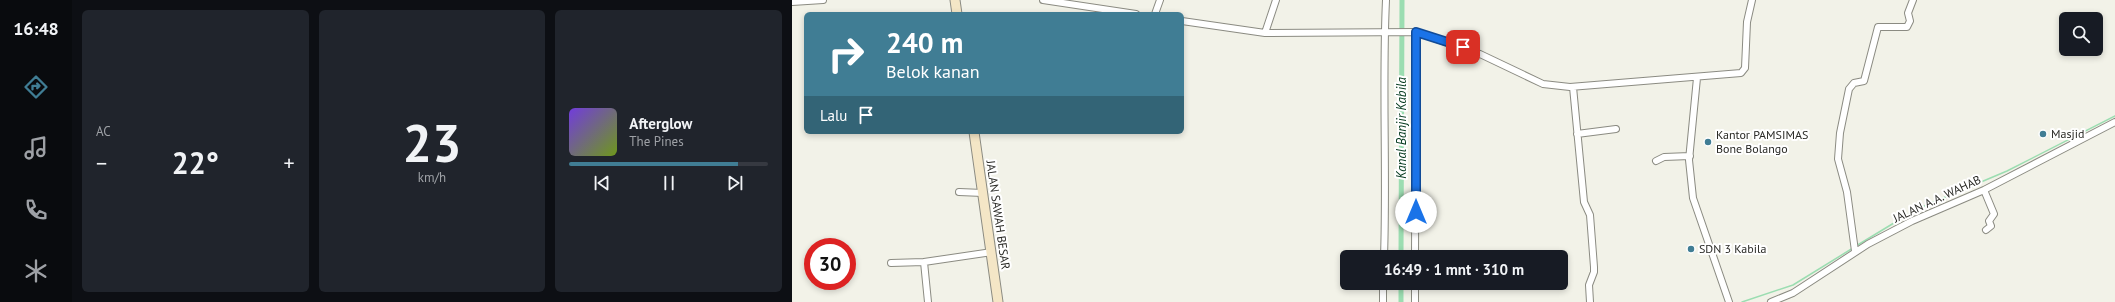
<!DOCTYPE html>
<html lang="id">
<meta charset="utf-8">
<style>
:root{--surface:#171b24;--page:#20242c;--text:#f1f3f6;--muted:#9ea1a6;--line:#363941;--accent:#407d94}
body{margin:0;font-family:"PT Sans",sans-serif;background:var(--page);color:var(--text);height:100vh;display:flex;flex-direction:column;font-size:15px;white-space:nowrap}
*{box-sizing:border-box;margin:0}
p{font-size:13px;color:var(--muted)}
.icon{flex:none;width:22px;height:22px;fill:none;stroke:currentColor;stroke-width:2;stroke-linecap:round;stroke-linejoin:round}
.map{position:relative;flex:1;overflow:hidden}
.panel{display:flex;flex-direction:column;gap:10px;padding:10px;background:#0d0f14;width:720px}
.panel>*{flex:none}
.banner{position:absolute;left:12px;top:12px;width:380px;height:122px;border-radius:6px;box-shadow:0 2px 6px #0003;background:#407d94;color:#fff;overflow:hidden}
.controls{position:absolute;left:1267px;top:12px;display:grid;gap:8px}
.controls a{display:grid;place-items:center;width:44px;height:44px;border-radius:6px;background:var(--surface);box-shadow:0 2px 6px #0003;font-size:20px}
.speed{position:absolute;left:12px;top:238px;display:flex;gap:8px;font-size:20px;font-weight:700;text-align:center}
.speed>*{display:grid;place-content:center;width:52px;height:52px;border-radius:50%;background:var(--surface);box-shadow:0 2px 6px #0003;line-height:1}
.speed .limit{border:6px solid #d22;background:#fff;color:#111}
.pin{position:absolute;display:grid;place-items:center;width:34px;height:34px;color:#fff;margin:-17px;border-radius:8px;box-shadow:0 2px 6px #0006}
.me{position:absolute;width:44px;margin:-22px;rotate:0deg;stroke-linejoin:round;filter:drop-shadow(0 0 3px #0008)}
.turn{display:flex;align-items:center;gap:14px;height:84px;padding:0 16px;font-size:18px}
.turn .icon{width:52px;height:52px;stroke-width:2.5}
.turn b{display:block;font-size:28px;line-height:34px}
.then{display:flex;align-items:center;height:38px;padding:0 16px;background:#0003;gap:8px;font-size:15px}
.big{font-size:30px;font-weight:600;line-height:1.1}
.panel .widget{flex:1;display:flex;flex-direction:column;justify-content:center;gap:6px;min-width:0;padding:0 14px;border-radius:6px;background:var(--page)}
.panel .dial{align-items:center;gap:0}
.dial b{font-size:52px;line-height:1}
.song{display:flex;align-items:center;gap:12px}
.cover{width:48px;height:48px;border-radius:6px;background:linear-gradient(135deg,hsl(260 70% 55%),hsl(80 70% 35%))}
.played{height:4px;border-radius:2px;background:linear-gradient(90deg,var(--accent) 85%,var(--line) 85%)}
.keys{display:flex;justify-content:space-around;direction:ltr}
.heat{display:flex;justify-content:space-between;align-items:center;font-size:22px;direction:ltr}
.panel .tiles{flex:1;display:grid;gap:10px;grid-template-columns:repeat(3,1fr)}
.trip{position:absolute;left:548px;top:250px;width:228px;height:40px;border-radius:6px;background:var(--surface);box-shadow:0 2px 6px #0003;font-weight:600;line-height:40px;text-align:center}
main{display:flex;flex:1;min-height:0}
.dock{display:flex;flex-direction:column;width:72px;justify-content:space-around;align-items:center;background:#090b0e;color:var(--muted)}
.dock .icon{width:28px;height:28px}
.dock .selected{color:var(--accent)}
.dock b{font-size:18px;color:var(--text)}
.map>svg:first-child{display:block}
.lines{fill:none;stroke-linecap:round;stroke-linejoin:round}
.stream{stroke:#9bddb1;stroke-width:1.5}
.canal{stroke:#9bddb1;stroke-width:5}
.minor-casing{stroke:#8b8b82;stroke-width:8}
.secondary-casing{stroke:#8b8b82;stroke-width:11}
.minor{stroke:#fff;stroke-width:6}
.secondary{stroke:#f4e6c6;stroke-width:9}
.route-casing{stroke:#114b97;stroke-width:10}
.route{stroke:#1a73e8;stroke-width:7}
.poi-dot{fill:#407d94;stroke:#fff;stroke-width:1.5}
.labels{text-anchor:middle;stroke-width:4;stroke-linejoin:round;paint-order:stroke}
.poi-label{font-size:12px;fill:#292925;stroke:#fff;text-anchor:start}
.street-label{font-size:12px;fill:#292925;stroke:#fff}
.water-label{font-size:13px;font-style:italic;fill:#03391d;stroke:#fff}
</style>
<main>
<nav class="dock">
<b>16:48</b>
<svg class="icon selected" aria-label="directions" viewBox="0 0 24 24"><path d="M12 3l9 9-9 9-9-9zM9 14v-3h6M13 9l2 2-2 2"/></svg>
<svg class="icon" aria-label="music" viewBox="0 0 24 24"><path d="M9 18V5l10-2v13"/><circle cx="6" cy="18" r="3"/><circle cx="16" cy="16" r="3"/></svg>
<svg class="icon" aria-label="phone" viewBox="0 0 24 24"><path d="M5 4h4l2 5-3 2q2 4 5 5l2-3 5 2v4C11 20 4 13 5 4z"/></svg>
<svg class="icon" aria-label="climate" viewBox="0 0 24 24"><path d="M12 3v18M4 7l16 10M4 17L20 7"/></svg>
</nav>
<section class="panel">
<div class="tiles">
<div class="widget"><p>AC</p>
<div class="heat"><a>−</a><b class="big">22°</b><a>+</a></div>
</div>
<div class="widget dial"><b>23</b><p>km/h</p></div>
<div class="widget">
<div class="song"><i class="cover"></i><div><b>Afterglow</b><p>The Pines</p></div></div>
<div class="played"></div>
<div class="keys"><svg class="icon" aria-label="previous" viewBox="0 0 24 24"><path d="M18 5L8 12l10 7zM5 5v14"/></svg><svg class="icon" aria-label="pause" viewBox="0 0 24 24"><path d="M8 5v14M16 5v14"/></svg><svg class="icon" aria-label="next" viewBox="0 0 24 24"><path d="M6 5l10 7-10 7zM19 5v14"/></svg></div>
</div>
</div>
</section>
<div class="map">
<svg width="1323" height="302" viewBox="0 0 1323 302">
<rect width="100%" height="100%" fill="#f2f2e8"/>
<g class="lines">
<path class="stream" d="M1064 246 1125 209 1215 171 1323 116
M950 302 1001 285 1061 248"/>
<path class="canal" d="M609 257 610 0
M609 302V283"/>
<g class="minor-casing">
<path id="minor" d="M251 0 344 14
M0 2 31 0
M363 14 368 0
M390 21 473 33 624 32 688 54 751 84 778 87 949 73 953 68 955 22 960 0
M473 33 484 0
M905 78 897 160 901 198 937 302
M781 87 792 202 798 215 802 267V272L797 285 798 302
M785 134 824 129
M864 161 872 157 898 156
M1192 190 1202 214 1197 221 1199 226 1194 230
M167 192 191 193
M1063 251 1055 192 1046 159 1048 133 1057 89 1062 83 1072 81 1086 27H1115L1118 21 1116 13 1121 0
M592 257C595 171 590 86 594 0
M623 257 624 32
M99 263 132 262
M136 302 132 262 200 252
M591 302V283
M623 302V283
M979 302 1001 293 1076 244 1120 221 1192 190 1323 122"/>
</g>
<g class="secondary-casing">
<path id="secondary" d="M163 0 165 14
M182 132 206 302"/>
</g>
<use href="#minor" class="minor"/>
<use href="#secondary" class="secondary"/>
</g>
<g class="lines">
<g class="route-casing">
<path id="route" d="M624 212V32L671 47"/>
</g>
<use href="#route" class="route"/>
</g>
<g class="poi-dot">
<circle cx="1251" cy="134" r="4"/>
<circle cx="916" cy="142" r="4"/>
<circle cx="899" cy="249" r="4"/>
</g>
<g class="labels">
<g class="poi-label">
<text x="1259" y="138">Masjid</text>
<text x="924" y="139">Kantor PAMSIMAS<tspan x="924" dy="14">Bone Bolango</tspan></text>
<text x="907" y="253">SDN 3 Kabila</text>
</g>
<g class="street-label">
<text transform="translate(1145 199) rotate(-25)" y="4">JALAN A.A. WAHAB</text>
<text transform="translate(206 215) rotate(82)" y="4">JALAN SAWAH BESAR</text>
</g>
<g class="water-label">
<text transform="translate(609 128) rotate(-90)" y="5">Kanal Banjir Kabila</text>
</g>
</g>
</svg>
<div class="controls">
<a><svg class="icon" aria-label="search" viewBox="0 0 24 24"><circle cx="10" cy="10" r="6"/><path d="M15 15l6 6"/></svg></a>
</div>
<div class="speed"><div class="limit">30</div></div>
<div class="pin" style="left:671px;top:47px;background:#d93025"><svg class="icon" aria-label="arrive" viewBox="0 0 24 24"><path d="M6 21V4h12l-3 4 3 4H6"/></svg></div>
<svg class="me" style="left:624px;top:212px" viewBox="-20 -20 40 40"><circle r="19" fill="#fff"/><path d="M0-13L10 11 0 6-10 11z" fill="#1a73e8"/></svg>
<div class="trip">16:49 · 1 mnt · 310 m</div>
<div class="banner">
<div class="turn"><svg class="icon" aria-label="right" viewBox="0 0 24 24"><path d="M7 20v-9h11M14 6l5 5-5 5"/></svg><div><b>240 m</b>Belok kanan</div></div>
<div class="then">Lalu<svg class="icon" aria-label="arrive" viewBox="0 0 24 24"><path d="M6 21V4h12l-3 4 3 4H6"/></svg></div>
</div>
</div>
</main>
